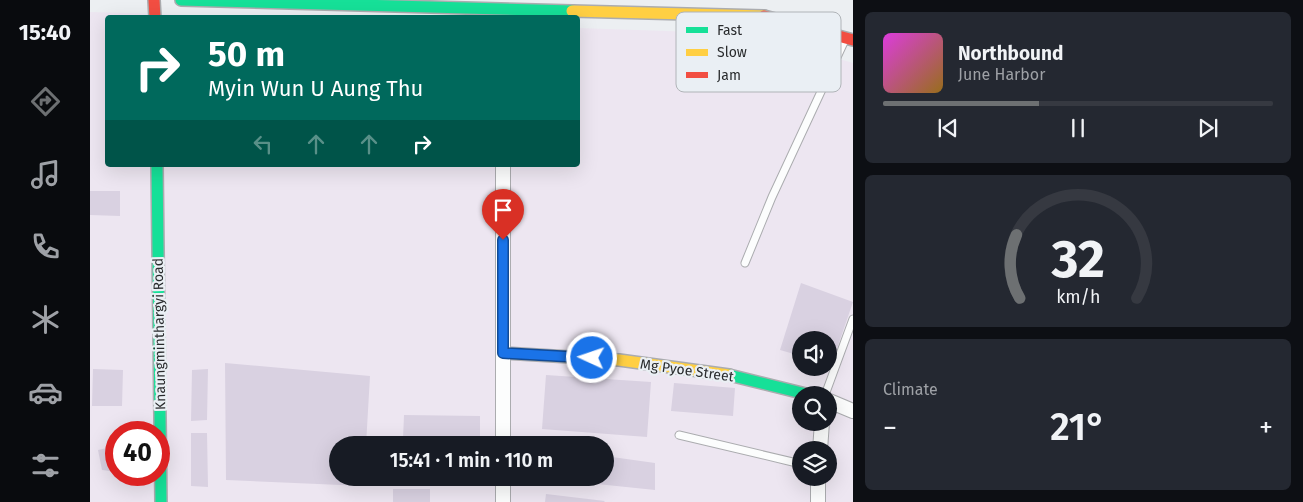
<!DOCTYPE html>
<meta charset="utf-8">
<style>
:root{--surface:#171b24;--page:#242831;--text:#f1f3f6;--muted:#9ea1a6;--line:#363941;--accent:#6d7072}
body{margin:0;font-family:"Fira Sans",sans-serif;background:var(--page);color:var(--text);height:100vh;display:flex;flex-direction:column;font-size:19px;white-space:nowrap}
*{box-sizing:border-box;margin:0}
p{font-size:16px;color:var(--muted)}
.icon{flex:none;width:28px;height:28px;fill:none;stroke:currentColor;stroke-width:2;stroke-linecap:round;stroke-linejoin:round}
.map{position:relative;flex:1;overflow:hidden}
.drawer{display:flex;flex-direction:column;gap:12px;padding:12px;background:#0d0f14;width:450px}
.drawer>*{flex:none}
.hud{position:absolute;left:15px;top:15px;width:475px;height:152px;border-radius:5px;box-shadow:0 5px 20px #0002;background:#00695c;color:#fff;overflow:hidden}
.fabs{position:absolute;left:702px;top:331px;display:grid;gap:10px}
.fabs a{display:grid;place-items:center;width:45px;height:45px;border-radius:50%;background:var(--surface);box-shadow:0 5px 20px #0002;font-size:25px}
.speed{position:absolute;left:15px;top:421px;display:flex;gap:10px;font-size:25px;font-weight:700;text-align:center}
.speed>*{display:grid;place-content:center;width:65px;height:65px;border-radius:50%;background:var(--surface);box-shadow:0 5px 20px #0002;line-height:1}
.speed .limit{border:8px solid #d22;background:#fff;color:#111}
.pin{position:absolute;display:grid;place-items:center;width:42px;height:42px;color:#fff;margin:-51px -21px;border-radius:50% 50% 50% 0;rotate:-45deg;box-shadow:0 0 5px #0007}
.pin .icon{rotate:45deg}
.me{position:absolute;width:55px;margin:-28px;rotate:273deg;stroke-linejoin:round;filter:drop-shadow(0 0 4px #0008)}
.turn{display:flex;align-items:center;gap:18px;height:105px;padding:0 20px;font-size:22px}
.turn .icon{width:65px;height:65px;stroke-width:2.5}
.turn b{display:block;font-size:35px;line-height:42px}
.lanes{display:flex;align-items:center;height:48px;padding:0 20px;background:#0003;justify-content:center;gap:25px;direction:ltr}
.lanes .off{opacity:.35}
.big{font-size:38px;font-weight:600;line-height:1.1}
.drawer .widget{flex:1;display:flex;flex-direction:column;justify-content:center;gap:8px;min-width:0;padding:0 18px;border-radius:8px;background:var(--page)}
.drawer .dial{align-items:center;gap:0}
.dial svg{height:130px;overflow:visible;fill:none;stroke:var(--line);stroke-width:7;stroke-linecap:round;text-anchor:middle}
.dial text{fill:var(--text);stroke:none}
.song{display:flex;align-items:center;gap:15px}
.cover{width:60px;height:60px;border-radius:8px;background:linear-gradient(135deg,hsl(300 70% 55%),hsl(40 70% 35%))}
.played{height:5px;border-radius:2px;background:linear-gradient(90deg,var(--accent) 40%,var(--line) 40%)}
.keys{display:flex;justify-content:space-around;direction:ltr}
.heat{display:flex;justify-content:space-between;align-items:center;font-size:28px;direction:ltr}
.trip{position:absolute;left:239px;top:436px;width:285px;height:50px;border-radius:25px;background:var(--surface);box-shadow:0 5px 20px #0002;font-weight:600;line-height:50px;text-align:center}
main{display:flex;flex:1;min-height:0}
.tab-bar{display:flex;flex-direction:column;width:90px;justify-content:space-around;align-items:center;background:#090b0e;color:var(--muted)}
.tab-bar .icon{width:35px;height:35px}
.tab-bar .current{color:var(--accent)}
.tab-bar b{font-size:22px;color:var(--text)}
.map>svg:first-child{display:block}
.industrial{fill:#ede6f1;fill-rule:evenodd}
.building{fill:#d9d1e1}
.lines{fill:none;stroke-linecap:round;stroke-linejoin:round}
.lane-casing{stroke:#abacaf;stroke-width:9}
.street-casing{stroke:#abacaf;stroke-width:16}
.fast-casing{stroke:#abacaf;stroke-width:14}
.slow-casing{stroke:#abacaf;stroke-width:14}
.jam-casing{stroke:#abacaf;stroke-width:14}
.lane{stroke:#fcfdfd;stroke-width:7}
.street{stroke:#fcfdfd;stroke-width:14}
.fast{stroke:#16e098;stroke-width:11}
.slow{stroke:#ffcf43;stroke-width:11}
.jam{stroke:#f24e42;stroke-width:11}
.route-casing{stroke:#114b97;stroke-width:12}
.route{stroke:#1a73e8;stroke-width:9}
.labels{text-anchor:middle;stroke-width:4.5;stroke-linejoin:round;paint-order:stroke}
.street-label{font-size:14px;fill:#292b2d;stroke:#eaeff4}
.key{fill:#eaeff4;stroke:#b0b4b8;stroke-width:1}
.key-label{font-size:14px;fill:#292b2d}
</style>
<main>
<nav class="tab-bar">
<b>15:40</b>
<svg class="icon current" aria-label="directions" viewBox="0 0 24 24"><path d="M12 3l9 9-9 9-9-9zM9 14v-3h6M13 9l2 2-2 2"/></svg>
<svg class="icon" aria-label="music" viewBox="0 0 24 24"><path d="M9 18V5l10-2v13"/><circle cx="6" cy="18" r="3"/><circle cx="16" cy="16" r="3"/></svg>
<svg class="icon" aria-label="phone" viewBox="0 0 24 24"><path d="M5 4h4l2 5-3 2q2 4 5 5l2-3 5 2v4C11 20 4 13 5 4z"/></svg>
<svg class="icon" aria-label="climate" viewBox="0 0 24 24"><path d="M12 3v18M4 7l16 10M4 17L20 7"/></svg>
<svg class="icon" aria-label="car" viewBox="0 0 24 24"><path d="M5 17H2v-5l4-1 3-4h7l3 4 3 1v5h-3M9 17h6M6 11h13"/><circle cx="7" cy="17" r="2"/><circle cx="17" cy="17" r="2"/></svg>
<svg class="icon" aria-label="filters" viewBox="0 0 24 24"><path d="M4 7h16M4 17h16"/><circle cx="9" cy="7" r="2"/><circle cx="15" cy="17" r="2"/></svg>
</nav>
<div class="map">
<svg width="763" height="502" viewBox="0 0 763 502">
<rect width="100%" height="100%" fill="#eceff2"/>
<path class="industrial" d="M0 12 172 17 18 18V165H488V28L664 34 763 63V502H0ZM711 340H739V368H711ZM711 395H739V422H711ZM26 432H69V475H26ZM248 445H515V478H248ZM711 450H739V478H711Z"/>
<path class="building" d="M0 191H30V216L0 215Z
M711 283 763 302 741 366 739 365V340H711V356L690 350Z
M135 363 280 376 276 445H248V478H275L274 486 136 480Z
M3 369 33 370 32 406H2Z
M118 369 117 420 101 421 102 370Z
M456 375 561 382 557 437 452 429Z
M584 383 645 388 643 416 581 411Z
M314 415 390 416V441L313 439Z
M101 433H117L118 487 101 486Z
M26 446V472L12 470 8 450Z
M515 456 565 463V490L459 479 515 478Z
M299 478H394V484L299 482Z
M303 489H340V502H303Z
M456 494 515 501 514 502H455Z"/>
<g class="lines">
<g class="lane-casing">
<path id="lane" d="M655 263 682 197 755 40
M735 395 763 319
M589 435 711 464"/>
</g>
<g class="street-casing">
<path id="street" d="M739 401 763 411
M413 445V165
M730 450 732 422
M413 478V502
M728 502V478"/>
</g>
<g class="fast-casing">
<path id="fast" d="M91 0 482 11
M67 165 71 502
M639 375 720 395"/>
</g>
<g class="slow-casing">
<path id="slow" d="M482 11 674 16
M413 353 529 360 639 375"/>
</g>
<g class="jam-casing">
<path id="jam" d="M64 0 65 18
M674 16 763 40"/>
</g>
<use href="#lane" class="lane"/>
<use href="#street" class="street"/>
<use href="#fast" class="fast"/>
<use href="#slow" class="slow"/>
<use href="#jam" class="jam"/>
</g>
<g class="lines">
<g class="route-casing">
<path id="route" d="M413 240V353L502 358"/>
</g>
<use href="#route" class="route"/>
</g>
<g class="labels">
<g class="street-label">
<text transform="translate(69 334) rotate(-91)" y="5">Knaungminthargyi Road</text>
<text transform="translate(597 370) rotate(8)" y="5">Mg Pyoe Street</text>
</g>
</g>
<rect x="586" y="12" width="165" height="80" rx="8" class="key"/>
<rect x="596" y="27" width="22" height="6" fill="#16e098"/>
<rect x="596" y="49" width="22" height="7" fill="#ffcf43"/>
<rect x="596" y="72" width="22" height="6" fill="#f24e42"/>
<g class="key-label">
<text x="627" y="35">Fast</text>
<text x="627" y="57">Slow</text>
<text x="627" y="80">Jam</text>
</g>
</svg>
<div class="fabs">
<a><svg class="icon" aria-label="sound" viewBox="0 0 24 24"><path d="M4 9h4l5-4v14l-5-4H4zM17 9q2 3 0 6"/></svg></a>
<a><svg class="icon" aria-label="search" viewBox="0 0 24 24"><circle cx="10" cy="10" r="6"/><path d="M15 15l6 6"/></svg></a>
<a><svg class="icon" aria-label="layers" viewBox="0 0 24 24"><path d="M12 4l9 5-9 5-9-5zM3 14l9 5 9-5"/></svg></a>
</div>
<div class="speed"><div class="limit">40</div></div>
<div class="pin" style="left:413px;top:240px;background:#d93025"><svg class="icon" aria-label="arrive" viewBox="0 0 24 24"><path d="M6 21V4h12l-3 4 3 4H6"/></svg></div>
<svg class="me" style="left:502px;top:358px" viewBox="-20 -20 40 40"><circle r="17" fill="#1a73e8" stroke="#fff" stroke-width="3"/><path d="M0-11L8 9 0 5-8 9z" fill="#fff"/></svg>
<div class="trip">15:41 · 1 min · 110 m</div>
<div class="hud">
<div class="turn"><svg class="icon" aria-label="right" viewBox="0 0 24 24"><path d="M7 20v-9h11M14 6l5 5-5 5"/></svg><div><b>50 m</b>Myin Wun U Aung Thu</div></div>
<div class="lanes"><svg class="icon off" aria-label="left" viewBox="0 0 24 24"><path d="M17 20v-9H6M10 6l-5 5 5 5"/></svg><svg class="icon off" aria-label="ahead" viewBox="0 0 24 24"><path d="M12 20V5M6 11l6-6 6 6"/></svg><svg class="icon off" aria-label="ahead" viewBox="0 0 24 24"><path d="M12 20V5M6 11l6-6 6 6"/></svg><svg class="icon" aria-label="right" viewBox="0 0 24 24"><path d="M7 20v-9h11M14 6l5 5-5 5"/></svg></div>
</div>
</div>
<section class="drawer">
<div class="widget">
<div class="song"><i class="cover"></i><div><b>Northbound</b><p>June Harbor</p></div></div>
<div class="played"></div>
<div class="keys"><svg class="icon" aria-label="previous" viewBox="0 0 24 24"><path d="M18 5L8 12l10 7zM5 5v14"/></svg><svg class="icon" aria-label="pause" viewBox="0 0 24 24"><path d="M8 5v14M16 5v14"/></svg><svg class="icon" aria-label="next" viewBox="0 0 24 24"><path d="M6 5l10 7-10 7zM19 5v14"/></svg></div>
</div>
<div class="widget dial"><svg viewBox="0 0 100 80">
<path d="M14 69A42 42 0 1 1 86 69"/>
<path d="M14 69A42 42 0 0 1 12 30" stroke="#6d7072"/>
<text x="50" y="56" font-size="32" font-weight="700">32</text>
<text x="50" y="72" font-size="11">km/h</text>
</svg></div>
<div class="widget"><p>Climate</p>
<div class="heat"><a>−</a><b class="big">21°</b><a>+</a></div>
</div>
</section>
</main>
